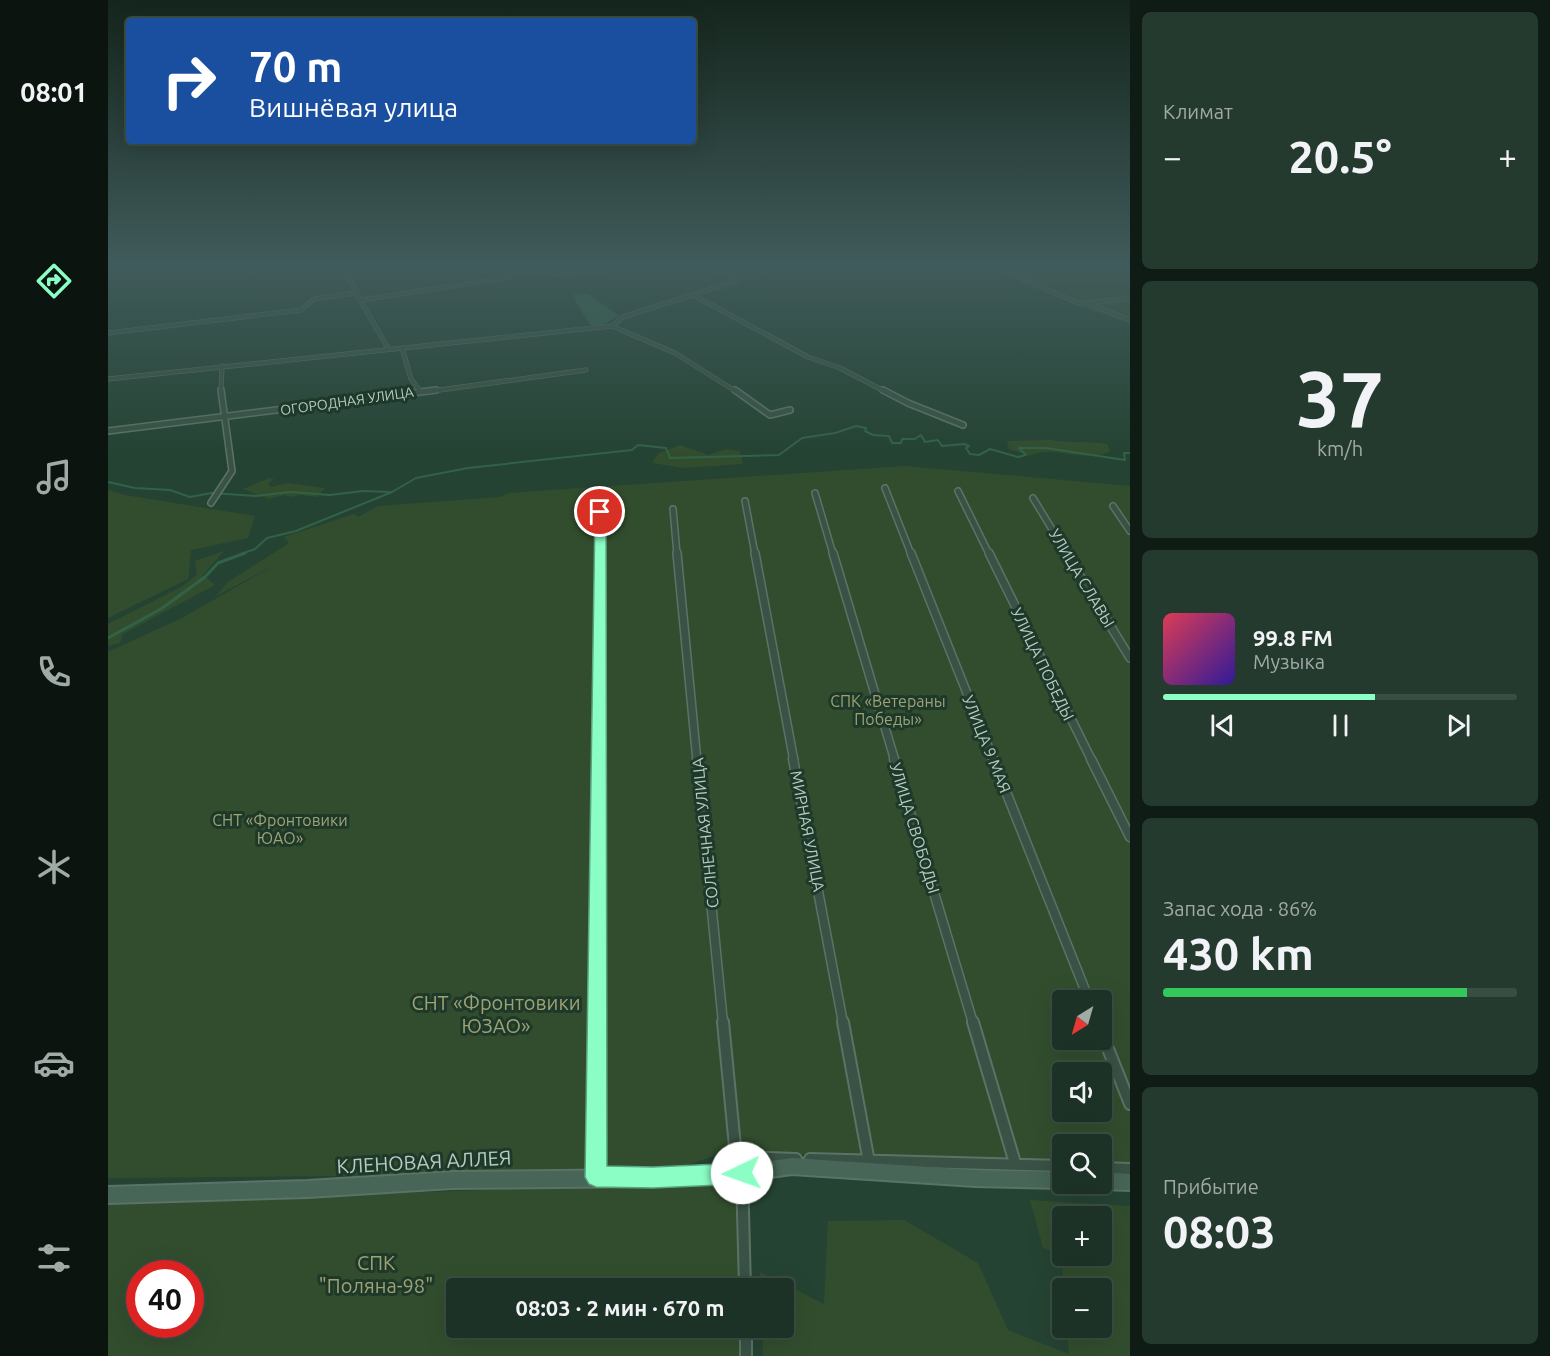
<!DOCTYPE html>
<html lang="ru">
<meta charset="utf-8">
<style>
:root{--surface:#1c3226;--page:#253a2e;--text:#f1f3f6;--muted:#a0aaa7;--line:#3a4d43;--accent:#8afec5}
body{margin:0;font-family:Ubuntu,sans-serif;background:var(--page);color:var(--text);height:100vh;display:flex;flex-direction:column;font-size:22px;white-space:nowrap}
*{box-sizing:border-box;margin:0}
p{font-size:20px;color:var(--muted)}
.icon{flex:none;width:33px;height:33px;fill:none;stroke:currentColor;stroke-width:2;stroke-linecap:round;stroke-linejoin:round}
.map{position:relative;flex:1;overflow:hidden}
.drawer{display:flex;flex-direction:column;gap:12px;padding:12px;background:#0f1c15;width:420px}
.drawer>*{flex:none}
.top-card{position:absolute;left:18px;top:18px;width:570px;height:126px;border-radius:6px;box-shadow:0 6px 24px #0002,0 0 0 2px var(--line);background:#1a4fa0;color:#fff;overflow:hidden}
.needle{width:39px;rotate:217deg}
.fabs{position:absolute;left:944px;top:990px;display:grid;gap:12px}
.fabs a{display:grid;place-items:center;width:60px;height:60px;border-radius:6px;background:var(--surface);box-shadow:0 6px 24px #0002,0 0 0 2px var(--line);font-size:30px}
.speed{position:absolute;left:18px;top:1260px;display:flex;gap:12px;font-size:30px;font-weight:700;text-align:center}
.speed>*{display:grid;place-content:center;width:78px;height:78px;border-radius:50%;background:var(--surface);box-shadow:0 6px 24px #0002,0 0 0 2px var(--line);line-height:1}
.speed .limit{border:9px solid #d22;background:#fff;color:#111}
.pin{position:absolute;display:grid;place-items:center;width:51px;height:51px;color:#fff;margin:-26px;border:3px solid #fff;border-radius:50%;box-shadow:0 2px 6px #0007}
.me{position:absolute;width:66px;margin:-33px;rotate:267deg;stroke-linejoin:round;filter:drop-shadow(0 0 4px #0008)}
.turn{display:flex;align-items:center;gap:21px;height:126px;padding:0 24px;font-size:27px}
.turn .icon{width:78px;height:78px;stroke-width:2.5}
.turn b{display:block;font-size:42px;line-height:51px}
.big{font-size:45px;font-weight:600;line-height:1.1}
.drawer .widget{flex:1;display:flex;flex-direction:column;justify-content:center;gap:9px;min-width:0;padding:0 21px;border-radius:9px;background:var(--page)}
.drawer .dial{align-items:center;gap:0}
.dial b{font-size:78px;line-height:1}
.song{display:flex;align-items:center;gap:18px}
.cover{width:72px;height:72px;border-radius:9px;background:linear-gradient(135deg,hsl(350 70% 55%),hsl(250 70% 35%))}
.played{height:6px;border-radius:3px;background:linear-gradient(90deg,var(--accent) 60%,var(--line) 60%)}
.keys{display:flex;justify-content:space-around;direction:ltr}
.heat{display:flex;justify-content:space-between;align-items:center;font-size:33px;direction:ltr}
.charge{height:9px;border-radius:4px;background:linear-gradient(90deg,#34c759 86%,var(--line) 0)}
.trip{position:absolute;left:338px;top:1278px;width:348px;height:60px;border-radius:6px;background:var(--surface);box-shadow:0 6px 24px #0002,0 0 0 2px var(--line);font-weight:600;line-height:60px;text-align:center}
main{display:flex;flex:1;min-height:0}
.tab-bar{display:flex;flex-direction:column;width:108px;justify-content:space-around;align-items:center;background:#0b140f;color:var(--muted)}
.tab-bar .icon{width:42px;height:42px}
.tab-bar .current{color:var(--accent)}
.tab-bar b{font-size:27px;color:var(--text)}
.map>svg:first-child{display:block}
.green{fill:#324d2e;fill-rule:evenodd}
.water{fill:#316248}
.lines{fill:none;stroke-linecap:round;stroke-linejoin:round}
.stream-far1{stroke:#316248;stroke-width:2}
.stream{stroke:#316248;stroke-width:3}
.street-far4-casing{stroke:#5a7366;stroke-width:5}
.street-far3-casing{stroke:#5a7366;stroke-width:8}
.street-far2-casing{stroke:#5a7366;stroke-width:10}
.street-far1-casing{stroke:#5a7366;stroke-width:11}
.street-casing{stroke:#5a7366;stroke-width:14}
.secondary-casing{stroke:#5a7366;stroke-width:4}
.street-far4{stroke:#395245;stroke-width:4}
.street-far3{stroke:#395245;stroke-width:5}
.street-far2{stroke:#395245;stroke-width:7}
.street-far1{stroke:#395245;stroke-width:8}
.street{stroke:#395245;stroke-width:10}
.secondary{fill:#476657;fill-rule:evenodd}
.route{fill:#8afec5;stroke:#5aa580;stroke-width:1.5}
.labels{text-anchor:middle;stroke-width:6;stroke-linejoin:round;paint-order:stroke}
.far-street-label{font-size:14px;fill:#b6ccc1;stroke:#1e382a}
.street-label{font-size:16px;fill:#b6ccc1;stroke:#1e382a}
.park-label{font-size:16px;fill:#9da373;stroke:#1e382a}
.near-park-label{font-size:20px;fill:#9da373;stroke:#1e382a}
.near-street-label{font-size:20px;fill:#b6ccc1;stroke:#1e382a}
</style>
<main>
<nav class="tab-bar">
<b>08:01</b>
<svg class="icon current" aria-label="directions" viewBox="0 0 24 24"><path d="M12 3l9 9-9 9-9-9zM9 14v-3h6M13 9l2 2-2 2"/></svg>
<svg class="icon" aria-label="music" viewBox="0 0 24 24"><path d="M9 18V5l10-2v13"/><circle cx="6" cy="18" r="3"/><circle cx="16" cy="16" r="3"/></svg>
<svg class="icon" aria-label="phone" viewBox="0 0 24 24"><path d="M5 4h4l2 5-3 2q2 4 5 5l2-3 5 2v4C11 20 4 13 5 4z"/></svg>
<svg class="icon" aria-label="climate" viewBox="0 0 24 24"><path d="M12 3v18M4 7l16 10M4 17L20 7"/></svg>
<svg class="icon" aria-label="car" viewBox="0 0 24 24"><path d="M5 17H2v-5l4-1 3-4h7l3 4 3 1v5h-3M9 17h6M6 11h13"/><circle cx="7" cy="17" r="2"/><circle cx="17" cy="17" r="2"/></svg>
<svg class="icon" aria-label="filters" viewBox="0 0 24 24"><path d="M4 7h16M4 17h16"/><circle cx="9" cy="7" r="2"/><circle cx="15" cy="17" r="2"/></svg>
</nav>
<div class="map">
<svg width="1022" height="1356" viewBox="0 0 1022 1356">
<rect width="100%" height="100%" fill="#254333"/>
<path class="green" d="M869 263H1022V324L968 305Z
M942 440C962 443 979 441 999 444L1002 451C977 465 947 444 922 456L901 449 899 441Z
M572 445 600 455 618 449 632 451 635 464 577 468 544 463 551 453Z
M797 466 1022 486V1169L993 1167V1144H954V1166L621 1151 555 1173 0 1178V652L74 618 172 562 108 596 120 582 181 543 176 537 246 514 250 517 270 506 392 497 400 493ZM954 1000H993V1040H954ZM954 1072H993V1112H954Z
M161 478 166 479 160 484 163 487 179 483 217 488 209 497 191 495 183 497 176 495 161 499 135 489Z
M0 490 17 495 147 516 140 538 83 550 80 579 0 618Z
M116 551 95 575 107 585 15 634 12 643 0 646V624L73 587 89 575 87 561Z
M612 1181 625 1191 629 1199 630 1288H348V1328H631V1356H0V1204ZM32 1274H82V1324H32Z
M922 1200 1022 1206V1356H655L654 1328H675V1288H652V1272L716 1304 720 1221 796 1220 870 1263 900 1330 961 1354 959 1328H993V1288H956L953 1256 935 1248ZM954 1216H993V1256H954Z"/>
<path class="water" d="M473 293 482 295 511 316 494 325H482L464 295Z"/>
<g class="lines">
<path class="stream-far1" d="M0 482 27 488 62 490 82 497 103 493 148 496 182 492 222 495 255 491 282 492
M133 554 147 549 159 538 188 531 284 492 308 478 360 468 524 450 530 445 558 448 562 458 671 455 694 438 727 433 748 426 758 428 757 431 765 435 781 436 784 443H793L794 439H807L813 435 817 442 830 440 834 446 856 444 861 446 858 448 862 454 871 455 882 449 910 457 918 455 911 448H938L1017 460 1016 453H1022"/>
<path class="stream" d="M0 638 53 609 97 577 110 563 137 553"/>
<g class="street-far4-casing">
<path id="street-far4" d="M235 263 249 295 280 348
M436 263 448 270 447 274
M878 263 970 303H979L1022 320
M585 295 700 357 732 368 778 392
M253 300 391 279 415 273 467 275 523 263
M981 303 1022 298
M504 326 567 353 629 392
M0 333 193 310 206 299 247 293
M294 348 303 379 312 391
M0 379 504 326 515 317 628 281 598 263
M113 392 114 366
M317 392 478 370"/>
</g>
<g class="street-far3-casing">
<path id="street-far3" d="M627 390 662 415 682 410
M775 390 800 403 855 425
M0 431 328 390
M777 488 803 554
M850 491 881 554
M707 493 725 554
M925 498 959 554
M637 501 647 554
M103 503 124 471 113 390
M1005 506 1022 531
M565 509 569 554
M492 554V512"/>
</g>
<g class="street-far2-casing">
<path id="street-far2" d="M569 553 589 761
M647 553 686 761
M725 553 787 761
M803 553 886 761
M881 553 984 761
M958 553 1022 658
M491 761 492 553"/>
</g>
<g class="street-far1-casing">
<path id="street-far1" d="M589 759 615 1023
M685 759 735 1023
M786 759 865 1023
M885 759 981 1000
M983 759 1022 837
M489 1023 491 759"/>
</g>
<g class="street-casing">
<path id="street" d="M615 1022 628 1157 688 1159
M735 1022 761 1162
M865 1022 907 1163
M993 1031 1022 1104
M702 1159 954 1166
M993 1168 1022 1169
M634 1174 637 1288
M488 1177 489 1022
M638 1328V1356"/>
</g>
<g class="secondary-casing">
<path id="secondary" d="M684 1158 867 1170 954 1172V1184H961L960 1186 954 1188 867 1186 684 1174 634 1181 545 1186 344 1188 200 1197 0 1203V1187L200 1181 344 1172 545 1170 634 1165Z
M993 1173 1022 1174V1190L993 1189 987 1187 986 1184H993Z"/>
</g>
<use href="#street-far4" class="street-far4"/>
<use href="#street-far3" class="street-far3"/>
<use href="#street-far2" class="street-far2"/>
<use href="#street-far1" class="street-far1"/>
<use href="#street" class="street"/>
<use href="#secondary" class="secondary"/>
</g>
<linearGradient id="sky" x2="0" y2="1"><stop stop-color="#14251c"/><stop offset="0.58" stop-color="#405b5b"/><stop offset="1" stop-color="#405b5b" stop-opacity="0"/></linearGradient>
<rect width="1022" height="453" fill="url(#sky)"/>
<path class="route" d="M492 509 498 512 499 1166 545 1167 634 1163 642 1166 645 1173 642 1181 634 1184 545 1188 488 1187 481 1184 477 1177 487 512Z"/>
<g class="labels">
<g class="far-street-label">
<text transform="translate(239 401) rotate(-8)" y="5">ОГОРОДНАЯ УЛИЦА</text>
</g>
<g class="street-label">
<text transform="translate(974 578) rotate(59)" y="6">УЛИЦА СЛАВЫ</text>
<text transform="translate(935 664) rotate(64)" y="6">УЛИЦА ПОБЕДЫ</text>
<text transform="translate(879 744) rotate(68)" y="6">УЛИЦА 9 МАЯ</text>
<text transform="translate(807 828) rotate(73)" y="6">УЛИЦА СВОБОДЫ</text>
<text transform="translate(700 831) rotate(79)" y="6">МИРНАЯ УЛИЦА</text>
<text transform="translate(597 833) rotate(-96)" y="6">СОЛНЕЧНАЯ УЛИЦА</text>
</g>
<g class="park-label">
<text x="780" y="707">СПК «Ветераны<tspan x="780" dy="18">Победы»</tspan></text>
<text x="172" y="826">СНТ «Фронтовики<tspan x="172" dy="18">ЮАО»</tspan></text>
</g>
<g class="near-park-label">
<text x="388" y="1010">СНТ «Фронтовики<tspan x="388" dy="23">ЮЗАО»</tspan></text>
<text x="268" y="1270">СПК<tspan x="268" dy="23">"Поляна-98"</tspan></text>
</g>
<g class="near-street-label">
<text transform="translate(316 1162) rotate(-3)" y="7">КЛЕНОВАЯ АЛЛЕЯ</text>
</g>
</g>
</svg>
<div class="fabs">
<a><svg class="needle" viewBox="-14 -14 28 28"><path d="M0-13l5 13h-10z" fill="#e53935"/><path d="M0 13l5-13h-10z" fill="#a0aaa7"/></svg></a>
<a><svg class="icon" aria-label="sound" viewBox="0 0 24 24"><path d="M4 9h4l5-4v14l-5-4H4zM17 9q2 3 0 6"/></svg></a>
<a><svg class="icon" aria-label="search" viewBox="0 0 24 24"><circle cx="10" cy="10" r="6"/><path d="M15 15l6 6"/></svg></a>
<a>+</a>
<a>−</a>
</div>
<div class="speed"><div class="limit">40</div></div>
<div class="pin" style="left:492px;top:512px;background:#d93025"><svg class="icon" aria-label="arrive" viewBox="0 0 24 24"><path d="M6 21V4h12l-3 4 3 4H6"/></svg></div>
<svg class="me" style="left:634px;top:1173px" viewBox="-20 -20 40 40"><circle r="19" fill="#fff"/><path d="M0-13L10 11 0 6-10 11z" fill="#8afec5"/></svg>
<div class="trip">08:03 · 2 мин · 670 m</div>
<div class="top-card">
<div class="turn"><svg class="icon" aria-label="right" viewBox="0 0 24 24"><path d="M7 20v-9h11M14 6l5 5-5 5"/></svg><div><b>70 m</b>Вишнёвая улица</div></div>
</div>
</div>
<section class="drawer">
<div class="widget"><p>Климат</p>
<div class="heat"><a>−</a><b class="big">20.5°</b><a>+</a></div>
</div>
<div class="widget dial"><b>37</b><p>km/h</p></div>
<div class="widget">
<div class="song"><i class="cover"></i><div><b>99.8 FM</b><p>Музыка</p></div></div>
<div class="played"></div>
<div class="keys"><svg class="icon" aria-label="previous" viewBox="0 0 24 24"><path d="M18 5L8 12l10 7zM5 5v14"/></svg><svg class="icon" aria-label="pause" viewBox="0 0 24 24"><path d="M8 5v14M16 5v14"/></svg><svg class="icon" aria-label="next" viewBox="0 0 24 24"><path d="M6 5l10 7-10 7zM19 5v14"/></svg></div>
</div>
<div class="widget"><p>Запас хода · 86%</p><b class="big">430 km</b><div class="charge"></div></div>
<div class="widget"><p>Прибытие</p><b class="big">08:03</b></div>
</section>
</main>
